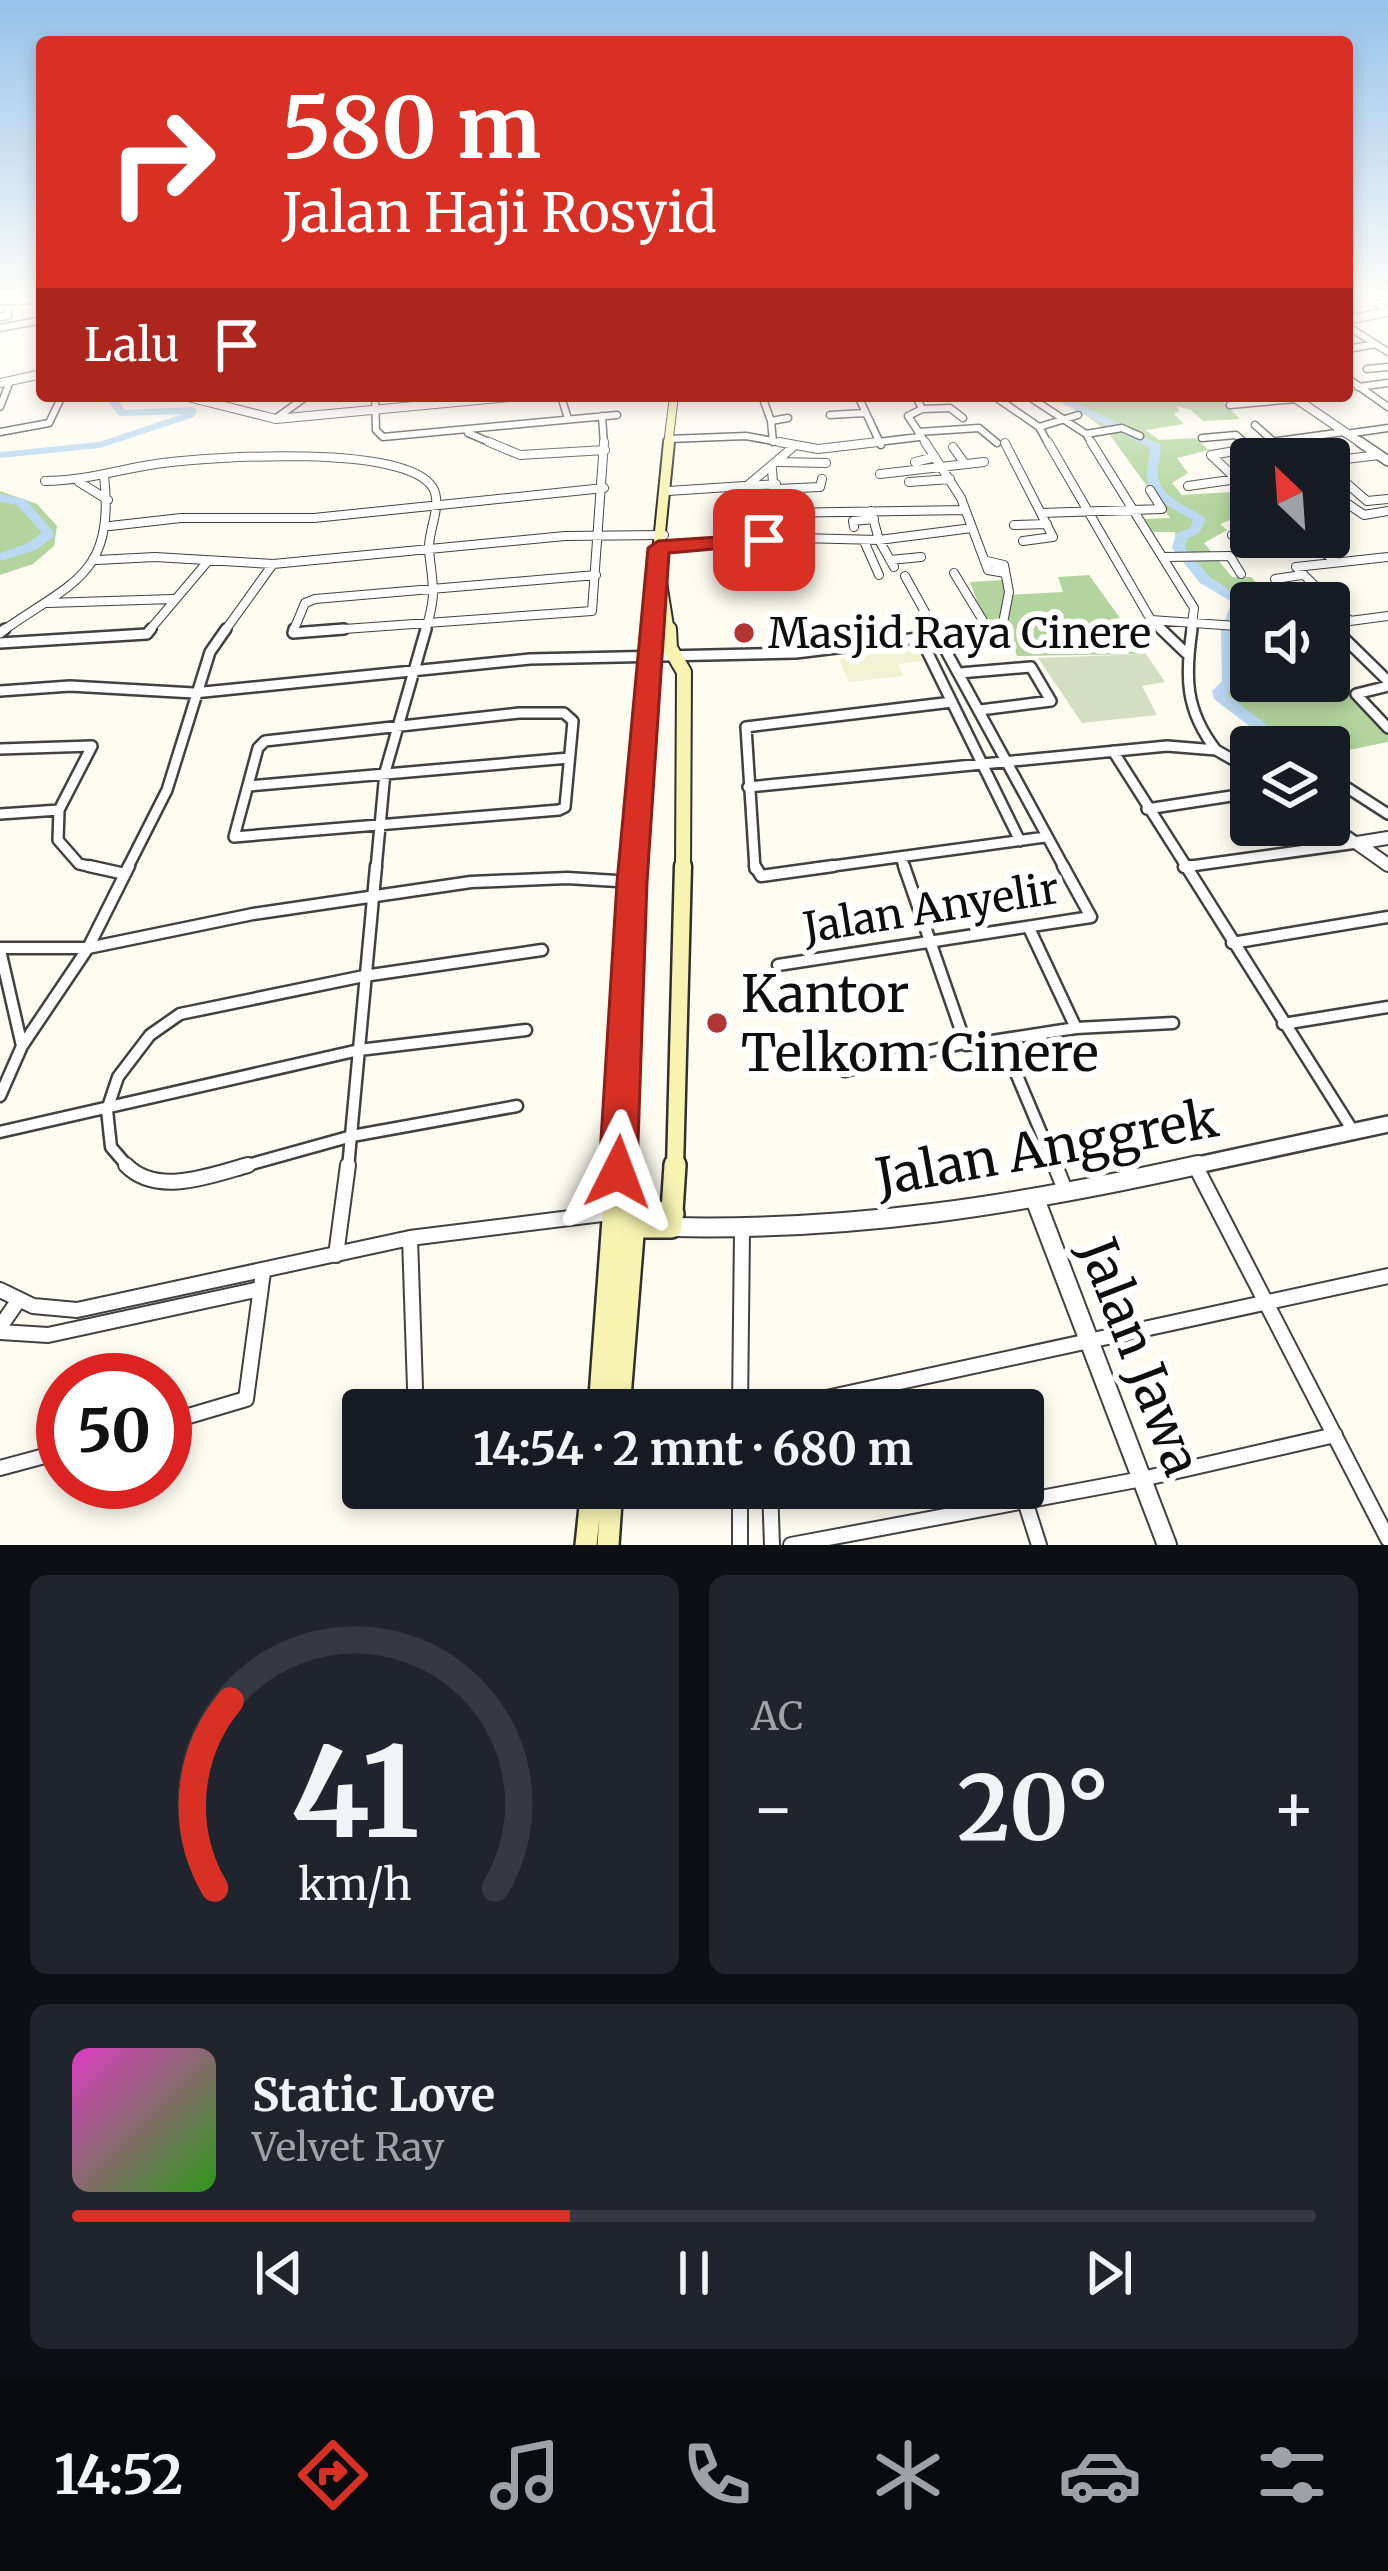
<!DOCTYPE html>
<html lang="id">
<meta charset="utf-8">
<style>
:root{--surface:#171b24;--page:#20242c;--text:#f1f3f6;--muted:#9ea1a6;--line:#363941;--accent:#d93025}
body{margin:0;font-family:Merriweather,serif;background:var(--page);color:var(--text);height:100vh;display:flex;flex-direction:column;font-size:45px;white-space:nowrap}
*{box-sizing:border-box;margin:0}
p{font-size:39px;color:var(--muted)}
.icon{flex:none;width:66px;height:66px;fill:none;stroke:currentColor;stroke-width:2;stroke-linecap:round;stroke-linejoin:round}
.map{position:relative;height:1545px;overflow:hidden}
.sheet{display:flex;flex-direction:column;gap:30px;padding:30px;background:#0d0f14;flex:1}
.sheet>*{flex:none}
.banner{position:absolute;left:36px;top:36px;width:1317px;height:366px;border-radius:12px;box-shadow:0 6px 18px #0003;background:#d93025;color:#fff;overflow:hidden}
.needle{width:78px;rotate:335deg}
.tools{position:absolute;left:1230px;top:438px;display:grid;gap:24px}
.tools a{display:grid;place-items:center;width:120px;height:120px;border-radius:12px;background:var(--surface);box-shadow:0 6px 18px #0003;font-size:60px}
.speed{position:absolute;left:36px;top:1353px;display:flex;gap:24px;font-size:60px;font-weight:700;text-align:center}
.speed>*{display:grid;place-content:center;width:156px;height:156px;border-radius:50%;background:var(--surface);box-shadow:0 6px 18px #0003;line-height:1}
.speed .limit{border:18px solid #d22;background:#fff;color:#111}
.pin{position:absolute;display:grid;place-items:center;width:102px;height:102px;color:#fff;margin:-51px;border-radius:24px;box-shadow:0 6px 18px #0006}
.me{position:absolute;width:132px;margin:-66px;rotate:3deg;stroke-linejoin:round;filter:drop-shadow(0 0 9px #0008)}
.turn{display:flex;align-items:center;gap:42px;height:252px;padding:0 48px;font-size:54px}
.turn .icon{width:156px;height:156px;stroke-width:2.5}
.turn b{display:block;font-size:84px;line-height:102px}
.then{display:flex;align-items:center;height:114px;padding:0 48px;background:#0003;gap:24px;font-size:45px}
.big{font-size:90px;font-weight:700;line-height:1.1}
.sheet .tile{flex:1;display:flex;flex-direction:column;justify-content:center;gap:18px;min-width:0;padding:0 42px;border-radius:18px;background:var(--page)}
.sheet .dial{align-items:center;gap:0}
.dial svg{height:312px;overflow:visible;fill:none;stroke:var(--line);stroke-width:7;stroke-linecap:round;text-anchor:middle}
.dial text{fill:var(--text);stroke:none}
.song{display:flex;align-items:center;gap:36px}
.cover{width:144px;height:144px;border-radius:18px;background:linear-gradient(135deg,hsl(310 70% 55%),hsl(110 70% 35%))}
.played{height:12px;border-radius:6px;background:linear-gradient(90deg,var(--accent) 40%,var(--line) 40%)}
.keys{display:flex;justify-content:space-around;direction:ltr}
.heat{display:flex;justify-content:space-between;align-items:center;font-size:66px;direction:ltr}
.sheet .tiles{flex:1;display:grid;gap:30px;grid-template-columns:1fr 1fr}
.tile:last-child{grid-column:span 2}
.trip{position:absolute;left:342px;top:1389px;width:702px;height:120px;border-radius:12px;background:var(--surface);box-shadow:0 6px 18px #0003;font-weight:700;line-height:120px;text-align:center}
.dock{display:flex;height:192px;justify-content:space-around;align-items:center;background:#090b0e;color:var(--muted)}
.dock .icon{width:84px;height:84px}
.dock .on{color:var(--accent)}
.dock b{font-size:54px;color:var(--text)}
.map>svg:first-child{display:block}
.farmland{fill:#f1f1d3}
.forest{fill:#b3d49e}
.cemetery{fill:#d3dec3}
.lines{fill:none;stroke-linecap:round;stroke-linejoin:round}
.river{fill:#bad8f0;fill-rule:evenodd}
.minor-far4-casing{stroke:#414141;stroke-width:9}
.minor-far3-casing{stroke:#414141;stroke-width:10}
.minor-far2-casing{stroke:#414141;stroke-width:14}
.minor-far1-casing{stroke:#414141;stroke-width:15}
.minor-casing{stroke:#414141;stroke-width:18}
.tertiary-far4-casing{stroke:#414141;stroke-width:10}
.tertiary-far3-casing{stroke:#414141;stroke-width:12}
.tertiary-far2-casing{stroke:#414141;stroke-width:16}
.tertiary-far1-casing{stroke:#414141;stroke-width:20}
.tertiary-casing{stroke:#414141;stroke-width:22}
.secondary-far4-casing{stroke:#303030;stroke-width:10}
.secondary-far3-casing{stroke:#303030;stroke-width:14}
.secondary-far2-casing{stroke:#303030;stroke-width:18}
.secondary-far1-casing{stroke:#303030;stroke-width:21}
.secondary-casing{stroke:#303030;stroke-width:26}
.minor-far4{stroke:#fff;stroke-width:6}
.minor-far3{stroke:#fff;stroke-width:8}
.minor-far2{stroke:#fff;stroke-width:9}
.minor-far1{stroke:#fff;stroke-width:10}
.minor{stroke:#fff;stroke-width:14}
.tertiary-far4{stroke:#fff;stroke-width:8}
.tertiary-far3{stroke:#fff;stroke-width:9}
.tertiary-far2{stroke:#fff;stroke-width:12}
.tertiary-far1{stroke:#fff;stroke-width:15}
.tertiary{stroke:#fff;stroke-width:18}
.secondary-far4{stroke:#f7f4b2;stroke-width:8}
.secondary-far3{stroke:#f7f4b2;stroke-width:10}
.secondary-far2{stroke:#f7f4b2;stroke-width:14}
.secondary-far1{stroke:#f7f4b2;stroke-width:16}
.secondary{stroke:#f7f4b2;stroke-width:21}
.route{fill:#d93025;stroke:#8d1f18;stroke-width:3}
.poi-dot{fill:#b13633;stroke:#fff;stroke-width:4.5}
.labels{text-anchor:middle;stroke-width:12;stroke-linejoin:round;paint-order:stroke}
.poi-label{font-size:42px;fill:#0e0e0e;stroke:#fff;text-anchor:start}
.street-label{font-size:42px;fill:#0e0e0e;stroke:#fff}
.near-poi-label{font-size:51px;fill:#0e0e0e;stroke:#fff;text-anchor:start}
.near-street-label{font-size:51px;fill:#0e0e0e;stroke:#fff}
</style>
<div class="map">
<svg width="1388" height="1545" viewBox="0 0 1388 1545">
<rect width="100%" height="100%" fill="#fefcf1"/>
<path class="farmland" d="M917 649 923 661 898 664 903 676 849 682 839 659Z"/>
<path class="forest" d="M1055 396H1217L1240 419 1203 421 1191 410 1176 406 1180 411 1174 414 1184 424 1146 430 1159 440 1195 438 1209 450 1177 458 1188 473 1172 483 1182 495 1232 492 1251 512 1220 524 1227 530 1204 543 1232 577H1251L1269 596 1249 603 1251 681 1338 685 1388 732V742L1329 754V747H1292L1219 695 1230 682 1234 599C1212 587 1178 558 1175 532H1153L1145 519 1170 518 1107 431 1087 416 1095 413Z
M0 491 37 504 57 526 54 546 33 564 0 575Z
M1089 575 1146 654 1017 656 1007 624H986L970 582 1003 580 1009 595 1063 592 1058 577Z"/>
<path class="cemetery" d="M1146 654 1165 682 1142 686 1157 715 1082 723 1038 658Z"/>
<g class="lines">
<path class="river" d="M105 396H115L125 410 192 407 197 410 194 417 100 448 0 458V452L99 442 183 414 122 416 118 415Z
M1047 396H1061L1120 424 1121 427 1160 444C1162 455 1158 461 1158 473 1158 499 1190 505 1206 519L1199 533 1187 539 1185 548 1210 577 1246 601 1235 630 1238 683 1228 693 1229 696 1296 747H1277L1214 699 1212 691 1222 681 1221 630 1232 602 1200 583 1172 548 1176 534 1190 528 1193 520C1173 508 1143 498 1147 469 1148 462 1150 455 1150 448L1119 432 1118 429 1112 428Z
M0 494 25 499 53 531V537L36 550 0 561V553L26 544 42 533 17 505 0 502Z"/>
<g class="minor-far4-casing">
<path id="minor-far4" d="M0 301 42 300
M1374 302 1388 311
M0 317 8 316V308
M1347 326 1388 352
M0 328 42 320
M1347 349 1376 344
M1367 369 1388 367
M1347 378 1388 407
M1358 387 1388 383
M375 396 376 430 383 437 617 415
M561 396 568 419
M762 396 771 421
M858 396 881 445
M916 396 922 409 908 416 927 445
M994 396 1039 427 1049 445
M1028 396 1086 434 1093 445
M673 397 696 396
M1230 405 1295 399
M0 407 10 381
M922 409 950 408 963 418
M830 415 865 413
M602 416 604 445
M275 419 307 396
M1255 425 1274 442
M1039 427 1078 415
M0 432 49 423 62 396
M918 432 979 428 997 443
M468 433 496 445
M1086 434 1122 428 1140 436
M1346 434 1388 428
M1202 438 1236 435 1247 445
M668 439 746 436 795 445
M773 442 771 421 788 418
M853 445 919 437
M1249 445 1344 432"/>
</g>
<g class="minor-far3-casing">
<path id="minor-far3" d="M489 442 520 455 605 450
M779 442 818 449 878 442
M925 442 961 498 988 570 1005 573
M1048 442 1151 620 1164 632
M1091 442 1194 608 1191 632
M1243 442 1262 459
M1005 443 1053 537 1023 541
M1248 445 1271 442
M953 447 965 464
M1329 461 1379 455
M779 462 826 463
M915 462 935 457
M1251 464 1235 451 1211 455 1251 493
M1329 468 1367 501 1388 499
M772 469 777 539
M880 474 984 462
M45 481C86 481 123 468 163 463 212 457 407 443 433 488 443 506 427 532 429 551 433 588 437 594 425 632
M79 482 108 500
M909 482 950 479
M748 485 792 448
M1188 486 1237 479
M777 489 820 487 822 479
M668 491 776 484
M1329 491 1364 515 1388 511
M871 511 879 540 894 567
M777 513 965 510
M1041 513 1162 509 1150 490
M732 519 739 544
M1014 525 1047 524
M110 526 181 518H314L604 488
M854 527 853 521 874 519
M1232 535 1251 534
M1305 537 1336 562
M764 540 773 577
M864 541 879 575
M658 547 799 538 879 540 972 528
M1165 557 1230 556 1241 574
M1388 557 1296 567 1350 621 1388 616
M97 560 155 557 273 564 565 536 664 535
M890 560 921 557
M954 573 988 629
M905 576 936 632
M1280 588 1275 579 1302 575
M48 603 173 599
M1151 620 1251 627
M1329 620 1347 618
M1 632C73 581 115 576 104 475
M148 632 208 561
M224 632 273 564
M293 632 305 603 315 599 596 575
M303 632 592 611 604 442
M967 632 1002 628 1009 592 1004 565 987 561"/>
</g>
<g class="minor-far2-casing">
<path id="minor-far2" d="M294 629 293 633 344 629
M934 629 1065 869
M1161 629 1186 653
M1192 629C1185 677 1185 710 1216 750
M0 633 5 629
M1344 638 1388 681
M921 639 1020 841
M0 643 147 634 151 629
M960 673 1031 667 1051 701 980 710
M1388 686 1356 694 1388 728
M0 691 70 686 194 693 530 659 796 653 991 629
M519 713H564L573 721 565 807 559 810 234 837 258 748 265 741Z
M0 749 92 746 59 810 58 840 79 864 102 869
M1113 751 1188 869
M1233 758 1263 740 1284 747
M1329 776 1388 814
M249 786 569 758
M748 787 1167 746 1216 750 1251 770
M1147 809 1251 793
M0 814 59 810
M1329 824 1357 843
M901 857 905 869
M1184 867 1357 843
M127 869 167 790 210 652 226 629
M376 869 385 772 426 629
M755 869 746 727 952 702
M811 869 1045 837"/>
</g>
<g class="minor-far1-casing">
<path id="minor-far1" d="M89 866 125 874
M755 866 761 876 833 866
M904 866 966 1045 1076 1028 1173 1023
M1186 866 1353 1131
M1184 867 1191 866
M1029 928 1076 1028
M1232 943 1388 917
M0 948H88L253 914 471 882 567 878 634 882
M0 950 22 1046
M778 965 1091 917 1063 866
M1283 1024 1388 1007
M1002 1040 1056 1168
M845 1071 964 1043
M0 1096 22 1046 88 948 129 866
M0 1132 359 1050 526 1030
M129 1168 111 1147 107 1110 118 1077 150 1035 180 1014 364 976 542 950
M237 1168 352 1136 517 1106
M348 1168 376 866"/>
</g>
<g class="minor-casing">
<path id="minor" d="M126 1165C157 1197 212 1175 248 1165
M1055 1165 1065 1190
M1196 1167 1388 1539
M410 1238 415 1388
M336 1255 348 1165
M0 1290 33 1306 77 1310 410 1238 610 1213
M0 1327 18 1301
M0 1332 48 1335 260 1289
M740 1410 742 1230
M771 1410 1388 1276
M165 1423 246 1399 263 1272
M0 1468 63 1451
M740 1488V1545
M770 1488 772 1545
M1025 1501 1039 1545
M791 1545 1142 1479 1335 1435"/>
</g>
<g class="tertiary-far4-casing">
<path id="tertiary-far4" d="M1347 320 1388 312
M0 383 42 374
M184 396 276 419 520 396
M1292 396 1364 445"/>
</g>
<g class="tertiary-far3-casing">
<path id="tertiary-far3" d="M1360 442 1388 461"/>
</g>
<g class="tertiary-far2-casing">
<path id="tertiary-far2" d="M1357 843 1388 865
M1357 843 1388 838"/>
</g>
<g class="tertiary-far1-casing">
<path id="tertiary-far1" d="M1184 1168 1388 1124"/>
</g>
<g class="tertiary-casing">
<path id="tertiary" d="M1035 1199 1167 1545
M671 1227C857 1231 1017 1205 1198 1165"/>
</g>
<g class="secondary-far4-casing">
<path id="secondary-far4" d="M668 445 674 396"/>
</g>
<g class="secondary-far3-casing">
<path id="secondary-far3" d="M661 582 669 632
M650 632 669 442"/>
</g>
<g class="secondary-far2-casing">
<path id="secondary-far2" d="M669 629 670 648 684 672 683 869
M634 869 650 629"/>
</g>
<g class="secondary-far1-casing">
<path id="secondary-far1" d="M617 1168 634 866
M675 1168 683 866"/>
</g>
<g class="secondary-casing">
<path id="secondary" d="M626 1209 673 1214
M614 1227H671L675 1165
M599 1410 617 1165
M619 1410 635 1210
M586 1545 592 1488
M608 1545 612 1488"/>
</g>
<use href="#minor-far4" class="minor-far4"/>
<use href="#minor-far3" class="minor-far3"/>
<use href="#minor-far2" class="minor-far2"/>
<use href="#minor-far1" class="minor-far1"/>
<use href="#minor" class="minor"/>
<use href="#tertiary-far4" class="tertiary-far4"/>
<use href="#tertiary-far3" class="tertiary-far3"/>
<use href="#tertiary-far2" class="tertiary-far2"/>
<use href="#tertiary-far1" class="tertiary-far1"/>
<use href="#tertiary" class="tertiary"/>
<use href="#secondary-far4" class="secondary-far4"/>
<use href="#secondary-far3" class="secondary-far3"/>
<use href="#secondary-far2" class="secondary-far2"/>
<use href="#secondary-far1" class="secondary-far1"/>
<use href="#secondary" class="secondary"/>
</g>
<linearGradient id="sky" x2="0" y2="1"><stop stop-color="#95c2eb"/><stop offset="0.58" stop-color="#fffef9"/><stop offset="1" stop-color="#fffef9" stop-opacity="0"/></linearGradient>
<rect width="1388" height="511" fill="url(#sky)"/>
<path class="route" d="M764 534 771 536V544L669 553 647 882 637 1172 631 1185 618 1190 604 1185 599 1172 617 882 648 548 658 541Z"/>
<g class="poi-dot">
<circle cx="744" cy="633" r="12"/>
<circle cx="717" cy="1023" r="12"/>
</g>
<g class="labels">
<g class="poi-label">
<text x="768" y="648">Masjid Raya Cinere</text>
</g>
<g class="street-label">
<text transform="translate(931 908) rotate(-9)" y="15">Jalan Anyelir</text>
</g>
<g class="near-poi-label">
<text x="741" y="1012">Kantor<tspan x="741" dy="59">Telkom Cinere</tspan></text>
</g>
<g class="near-street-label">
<text transform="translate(1047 1148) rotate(-10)" y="18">Jalan Anggrek</text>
<text transform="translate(1140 1357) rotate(69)" y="18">Jalan Jawa</text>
</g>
</g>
</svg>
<div class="tools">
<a><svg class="needle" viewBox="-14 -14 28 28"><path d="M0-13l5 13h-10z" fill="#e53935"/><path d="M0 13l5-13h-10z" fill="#9ea1a6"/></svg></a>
<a><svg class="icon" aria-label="sound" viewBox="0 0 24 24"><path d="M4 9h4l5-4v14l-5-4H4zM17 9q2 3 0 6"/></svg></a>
<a><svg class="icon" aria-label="layers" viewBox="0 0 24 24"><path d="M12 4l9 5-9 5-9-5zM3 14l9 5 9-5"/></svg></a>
</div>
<div class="speed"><div class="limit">50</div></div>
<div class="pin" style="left:764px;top:540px;background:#d93025"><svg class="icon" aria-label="arrive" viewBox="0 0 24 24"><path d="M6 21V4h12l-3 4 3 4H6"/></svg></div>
<svg class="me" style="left:618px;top:1172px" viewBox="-20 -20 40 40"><path d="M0-17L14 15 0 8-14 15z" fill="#d93025" stroke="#fff" stroke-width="4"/></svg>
<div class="trip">14:54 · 2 mnt · 680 m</div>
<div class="banner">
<div class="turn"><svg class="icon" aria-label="right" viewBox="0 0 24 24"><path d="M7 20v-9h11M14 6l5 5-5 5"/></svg><div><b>580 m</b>Jalan Haji Rosyid</div></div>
<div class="then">Lalu<svg class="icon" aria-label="arrive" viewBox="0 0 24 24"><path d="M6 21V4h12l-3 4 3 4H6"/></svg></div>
</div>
</div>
<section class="sheet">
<div class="tiles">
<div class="tile dial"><svg viewBox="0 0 100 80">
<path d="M14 69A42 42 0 1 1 86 69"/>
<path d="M14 69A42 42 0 0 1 18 21" stroke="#d93025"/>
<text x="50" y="56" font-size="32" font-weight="700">41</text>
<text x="50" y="72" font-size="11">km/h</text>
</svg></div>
<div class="tile"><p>AC</p>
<div class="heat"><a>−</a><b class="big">20°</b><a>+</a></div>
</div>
<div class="tile">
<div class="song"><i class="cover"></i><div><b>Static Love</b><p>Velvet Ray</p></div></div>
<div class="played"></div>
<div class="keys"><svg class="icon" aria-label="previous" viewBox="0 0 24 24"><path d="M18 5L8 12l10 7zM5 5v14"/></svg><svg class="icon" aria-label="pause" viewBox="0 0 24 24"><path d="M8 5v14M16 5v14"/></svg><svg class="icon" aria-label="next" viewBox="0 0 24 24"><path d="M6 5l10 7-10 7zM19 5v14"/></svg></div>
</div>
</div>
</section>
<nav class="dock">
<b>14:52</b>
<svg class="icon on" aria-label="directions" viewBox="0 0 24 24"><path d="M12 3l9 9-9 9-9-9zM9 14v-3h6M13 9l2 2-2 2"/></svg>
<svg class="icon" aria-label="music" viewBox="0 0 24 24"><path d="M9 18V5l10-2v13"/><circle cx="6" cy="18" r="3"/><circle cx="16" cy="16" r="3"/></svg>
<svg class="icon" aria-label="phone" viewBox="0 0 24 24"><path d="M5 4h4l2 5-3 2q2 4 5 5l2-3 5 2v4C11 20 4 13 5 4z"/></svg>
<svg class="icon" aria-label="climate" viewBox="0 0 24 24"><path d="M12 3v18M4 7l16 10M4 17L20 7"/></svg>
<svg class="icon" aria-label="car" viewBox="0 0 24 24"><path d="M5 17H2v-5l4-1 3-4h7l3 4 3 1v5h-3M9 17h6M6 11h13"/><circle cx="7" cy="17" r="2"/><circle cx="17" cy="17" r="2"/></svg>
<svg class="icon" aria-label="filters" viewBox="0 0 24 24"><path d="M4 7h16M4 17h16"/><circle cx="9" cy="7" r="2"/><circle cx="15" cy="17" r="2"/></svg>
</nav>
